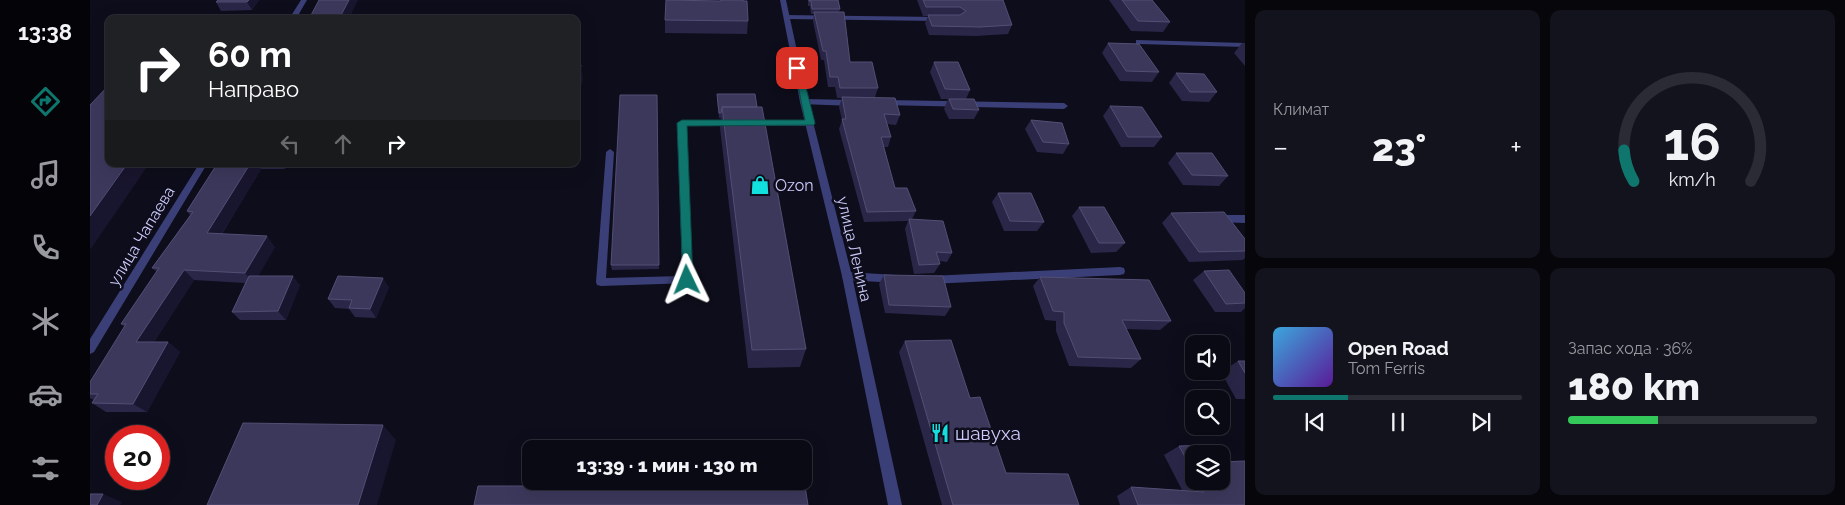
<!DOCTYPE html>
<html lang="ru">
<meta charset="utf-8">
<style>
:root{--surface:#0a0a14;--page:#13131d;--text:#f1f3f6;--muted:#999aa0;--line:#2a2b34;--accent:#0f766e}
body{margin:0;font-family:Raleway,sans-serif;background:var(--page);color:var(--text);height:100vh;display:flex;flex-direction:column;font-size:19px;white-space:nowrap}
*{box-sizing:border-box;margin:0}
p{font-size:16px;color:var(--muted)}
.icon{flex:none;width:28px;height:28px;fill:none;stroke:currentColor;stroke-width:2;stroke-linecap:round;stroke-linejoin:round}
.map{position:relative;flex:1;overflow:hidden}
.panel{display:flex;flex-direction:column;gap:10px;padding:10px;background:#06060b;width:600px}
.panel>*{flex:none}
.banner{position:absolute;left:15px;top:15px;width:475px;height:152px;border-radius:10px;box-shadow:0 5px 20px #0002,0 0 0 1px var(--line);background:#202124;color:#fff;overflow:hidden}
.controls{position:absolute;left:1095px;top:335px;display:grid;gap:10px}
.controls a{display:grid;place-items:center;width:45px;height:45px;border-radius:10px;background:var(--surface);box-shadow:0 5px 20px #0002,0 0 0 1px var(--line);font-size:25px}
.speed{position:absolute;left:15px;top:425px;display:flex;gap:10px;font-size:25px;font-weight:700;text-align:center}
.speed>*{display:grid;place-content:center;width:65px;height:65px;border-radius:50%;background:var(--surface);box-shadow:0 5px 20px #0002,0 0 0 1px var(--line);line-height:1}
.speed .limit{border:8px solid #d22;background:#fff;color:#111}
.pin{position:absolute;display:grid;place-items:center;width:42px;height:42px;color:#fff;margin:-21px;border-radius:10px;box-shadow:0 2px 8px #0006}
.me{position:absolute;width:55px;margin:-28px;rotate:358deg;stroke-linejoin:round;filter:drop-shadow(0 0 4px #0008)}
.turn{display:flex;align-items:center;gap:18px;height:105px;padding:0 20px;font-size:22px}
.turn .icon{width:65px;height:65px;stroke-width:2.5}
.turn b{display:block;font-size:35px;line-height:42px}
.lanes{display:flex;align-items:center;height:48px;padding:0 20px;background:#0003;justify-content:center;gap:25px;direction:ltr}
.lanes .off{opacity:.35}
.big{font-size:38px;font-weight:800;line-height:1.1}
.panel .widget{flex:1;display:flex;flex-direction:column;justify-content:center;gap:8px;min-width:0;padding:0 18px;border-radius:10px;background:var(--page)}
.panel .dial{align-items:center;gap:0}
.dial svg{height:130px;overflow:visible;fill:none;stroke:var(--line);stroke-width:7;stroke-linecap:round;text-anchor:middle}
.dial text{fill:var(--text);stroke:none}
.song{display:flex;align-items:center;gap:15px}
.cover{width:60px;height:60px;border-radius:8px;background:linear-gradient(135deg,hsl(200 70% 55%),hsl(270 70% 35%))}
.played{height:5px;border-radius:2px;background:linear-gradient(90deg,var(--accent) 30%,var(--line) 30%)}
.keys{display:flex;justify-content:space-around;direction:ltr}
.heat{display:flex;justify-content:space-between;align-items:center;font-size:28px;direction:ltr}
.charge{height:8px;border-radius:4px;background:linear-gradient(90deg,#34c759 36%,var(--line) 0)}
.panel .tiles{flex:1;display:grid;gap:10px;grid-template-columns:repeat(2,1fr)}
.trip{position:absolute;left:432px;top:440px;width:290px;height:50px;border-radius:10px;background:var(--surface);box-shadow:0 5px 20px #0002,0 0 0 1px var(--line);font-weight:800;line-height:50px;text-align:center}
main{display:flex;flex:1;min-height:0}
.menu{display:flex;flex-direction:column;width:90px;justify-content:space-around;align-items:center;background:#040408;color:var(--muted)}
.menu .icon{width:35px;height:35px}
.menu .selected{color:var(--accent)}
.menu b{font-size:22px;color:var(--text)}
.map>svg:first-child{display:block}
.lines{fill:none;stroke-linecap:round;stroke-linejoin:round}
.service{fill:#3b3f77;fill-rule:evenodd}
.minor{fill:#3b3f77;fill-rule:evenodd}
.wall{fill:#2a2648}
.shaded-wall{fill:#18152e}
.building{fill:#3c385c;stroke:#524f75}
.route{fill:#0f766e;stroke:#0a4d48}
.labels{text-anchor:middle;stroke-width:5;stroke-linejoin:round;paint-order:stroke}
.poi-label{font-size:16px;fill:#cccbfb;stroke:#0e0d1b;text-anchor:start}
.street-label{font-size:16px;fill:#cccbfb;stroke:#0e0d1b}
.near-poi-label{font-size:19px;fill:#cccbfb;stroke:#0e0d1b;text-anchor:start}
</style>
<main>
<nav class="menu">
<b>13:38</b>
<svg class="icon selected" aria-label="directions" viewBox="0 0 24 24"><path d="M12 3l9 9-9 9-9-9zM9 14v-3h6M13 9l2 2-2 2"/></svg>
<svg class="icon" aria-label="music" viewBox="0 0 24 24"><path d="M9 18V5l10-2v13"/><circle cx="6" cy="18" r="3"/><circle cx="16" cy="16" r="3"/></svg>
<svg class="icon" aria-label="phone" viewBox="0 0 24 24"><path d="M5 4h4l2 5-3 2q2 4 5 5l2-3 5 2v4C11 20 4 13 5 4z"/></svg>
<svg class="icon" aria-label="climate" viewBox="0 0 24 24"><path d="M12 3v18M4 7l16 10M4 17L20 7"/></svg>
<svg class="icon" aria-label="car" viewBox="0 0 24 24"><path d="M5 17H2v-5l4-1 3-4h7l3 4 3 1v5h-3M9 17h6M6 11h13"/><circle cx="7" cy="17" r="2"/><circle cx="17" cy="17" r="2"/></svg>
<svg class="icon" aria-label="filters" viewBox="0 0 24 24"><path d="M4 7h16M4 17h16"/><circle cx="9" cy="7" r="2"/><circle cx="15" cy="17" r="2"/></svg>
</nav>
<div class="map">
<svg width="1155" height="505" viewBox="0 0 1155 505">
<rect width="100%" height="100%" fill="#0e0d1b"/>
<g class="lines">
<path class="service" d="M694 15 848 17 852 19 848 21 697 19H694Z
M1046 40 1155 43V47L1049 44H1046Z
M714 99 763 100 767 103 763 106 711 104 710 102Z
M795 100 974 103 978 106 974 109 792 105 791 103Z
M592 120H642L646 123 642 126H596L602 280 601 283 511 286 507 285 506 282 516 152 520 149 524 152 516 278 592 276 588 123Z
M662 120H721L725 123 721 126 659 125V121Z
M1130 215H1155V223L1127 222 1125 219Z
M1030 267 1034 268 1035 271 1034 274 1030 275 840 284 836 283 835 280 836 277 840 276Z
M757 272 806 275 810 276 811 279 810 282 806 283 757 280 753 279 752 276 753 273Z"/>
<path class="minor" d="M211 0H217L206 19H199Z
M690 0H696L718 102 762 276 812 505H798L752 276 710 102Z
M109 164H117L4 352 0 354V339Z"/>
</g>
<path class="wall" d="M169 0 162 10 131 11 126 2Z
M630 0H653L658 21 657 34 575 33V20L630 1Z
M718 0H748L750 9 749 12 760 62 788 88 785 97 810 115 806 125 797 124 801 137 798 147H794L805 188 826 211 822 219 862 253 857 262 849 261 850 264 844 273 824 274 815 229 818 221 774 222 749 129 752 120 749 107 752 98H747L745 87H738L734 60H731L723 21 724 14H721L720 6H718Z
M827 0H913L922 25 918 34 886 36 839 35 835 23 838 16H833Z
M1019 0H1062L1080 22 1073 32 1041 31Z
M1018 43 1069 72 1062 82 1030 81 1012 53Z
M1152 43H1155V66L1144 53Z
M844 62 880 90 876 99 889 110 884 119H859L854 109 858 99H851L840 72Z
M1086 73 1127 92 1119 102 1092 101 1079 83Z
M627 94 716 349 710 367 658 368 630 128 631 118H629L627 100Z
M567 95 569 269 522 270 521 265Z
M1020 106 1072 137 1064 147H1031L1013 116Z
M941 120 979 144 973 154 947 152 935 129Z
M1086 153 1138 176 1129 186 1093 185 1078 163Z
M127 164H197L195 169H171L132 234 185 247 168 276 210 285 196 320H150L142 312 155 283 104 280 64 342H78L90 352 57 412H16L2 403 4 400 0 398V382L35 327 31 324 67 272 62 268 100 215 97 211Z
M908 193 954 222 947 231H914L902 202Z
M989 207 1035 243 1026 252 1001 253 982 216Z
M1081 213 1155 239V258L1153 260 1099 262 1072 223Z
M1114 271 1155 293V308L1151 312H1125L1103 280Z
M794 275 861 307 855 316 795 313 789 284Z
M950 277 1081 321 1070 330 1036 329 1051 359 1041 368 979 366 966 331V321L955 320 943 286Z
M299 287 286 318 265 317 259 309 245 308 238 299Z
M815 341 880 398 916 473 989 505H852L809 352Z
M1148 361H1155V399H1146L1131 372Z
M1089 446 1104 454V481H1131L1155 505H1030L1027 496 1041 487 1092 490 1074 455Z"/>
<path class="shaded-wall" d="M159 0H169L162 10 157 2Z
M259 0H268L259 19H249Z
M491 65 493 79 486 108V86Z
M37 164H59L0 250V216Z
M160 164H167L171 169 126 243 117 233Z
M191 164H197L195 169Z
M177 236 185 247 164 284 155 273Z
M94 270 104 280 58 351 46 342Z
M203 276 210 285 196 320 188 311Z
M293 278 299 287 286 318 280 309Z
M78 342 90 352 57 412 43 404Z
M293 425 306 440 287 505H268Z
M13 494 32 502 30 505H7Z"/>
<path class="building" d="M128 0H159L157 2H126Z
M229 0H259L249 19H219Z
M576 0 631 1V0H653V1H657L658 21 575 20Z
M719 0H748L750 9H722L721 1H719Z
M833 0H913L922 25 890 27 842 26 838 15H870L876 11 870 7H836Z
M1032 0H1062L1080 22 1048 21Z
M724 12H754L760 62H782L788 88H750L748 77H740L736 51H733Z
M1018 43 1049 44 1069 72 1036 71Z
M844 62H868L880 90 855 89Z
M486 65H491L486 86Z
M1086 73 1114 74 1127 92H1100Z
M19 85V164H37L0 216V105Z
M627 94H665L667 107H632L631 113H629Z
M530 95H567L569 265H521Z
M752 97 805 98 810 115 794 114 801 137H791L805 188H817L826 211 777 212 752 119H756Z
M859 99H884L889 110 863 109Z
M1020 106 1052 107 1072 137H1038Z
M632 107H672L716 349 662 350Z
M941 120 972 123 979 144 953 142Z
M1086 153H1122L1138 176 1102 175Z
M127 164H160L117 233 177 236 155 273 94 270 46 342H78L43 404 2 403 8 394H0V382L36 324H31L69 268H62L103 212 97 211Z
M908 193H941L954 222 920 221Z
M989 207H1014L1035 243H1009Z
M1134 212 1155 239V251L1109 252 1081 213Z
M819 219 853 221 862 253 846 252 850 264 829 265Z
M1139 270 1155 293V303L1136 304 1114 271Z
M794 275 853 276 861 307 799 305Z
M159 276H203L188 311 142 312Z
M248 276 293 278 280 309 259 308 262 300 238 299Z
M950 277 1059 280 1081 321 1032 320 1051 359 988 357 974 323V312L963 311Z
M861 340 880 398 890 397 916 473 978 474 989 505H863L815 341Z
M1148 361H1155V373Z
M153 423 293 425 268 505H117Z
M1118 445 1122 454H1104V473L1089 446Z
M1155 461V505H1048L1041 487 1114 492 1108 481H1131V462Z
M388 486H715L718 505H384Z
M0 494H13L7 505H0Z"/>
<path class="route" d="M704 66 711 68 725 123 724 125 597 126 603 280 597 284 593 283 587 123 592 120H715Z"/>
<defs>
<g id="shop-bare" transform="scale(1.5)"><path d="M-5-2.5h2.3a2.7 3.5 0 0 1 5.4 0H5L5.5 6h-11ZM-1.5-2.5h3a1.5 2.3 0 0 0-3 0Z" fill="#12e0df" stroke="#0e0d1b" stroke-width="2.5" paint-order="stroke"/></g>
<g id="restaurant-bare" transform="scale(1.5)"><path d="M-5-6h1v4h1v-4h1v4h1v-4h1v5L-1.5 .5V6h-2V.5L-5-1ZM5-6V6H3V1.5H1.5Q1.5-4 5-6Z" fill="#12e0df" stroke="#0e0d1b" stroke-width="2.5" paint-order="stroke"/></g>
</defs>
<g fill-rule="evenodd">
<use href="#shop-bare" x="670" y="185"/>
<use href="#restaurant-bare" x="850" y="433"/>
</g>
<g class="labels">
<g class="poi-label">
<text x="685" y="191">Ozon</text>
</g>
<g class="street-label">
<text transform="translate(51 236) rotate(-59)" y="6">улица Чапаева</text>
<text transform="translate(765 249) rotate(77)" y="6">улица Ленина</text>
</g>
<g class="near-poi-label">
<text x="865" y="440">шавуха</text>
</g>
</g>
</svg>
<div class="controls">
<a><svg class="icon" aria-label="sound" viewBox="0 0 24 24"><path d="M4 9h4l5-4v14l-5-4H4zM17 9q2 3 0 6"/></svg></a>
<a><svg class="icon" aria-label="search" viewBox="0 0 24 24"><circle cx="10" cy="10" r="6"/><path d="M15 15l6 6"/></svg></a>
<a><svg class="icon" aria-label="layers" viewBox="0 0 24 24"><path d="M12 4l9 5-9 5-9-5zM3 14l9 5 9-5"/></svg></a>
</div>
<div class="speed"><div class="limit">20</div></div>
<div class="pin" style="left:707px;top:68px;background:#d93025"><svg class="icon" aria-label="arrive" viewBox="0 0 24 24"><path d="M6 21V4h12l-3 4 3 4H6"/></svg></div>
<svg class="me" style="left:597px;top:280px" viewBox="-20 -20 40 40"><path d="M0-17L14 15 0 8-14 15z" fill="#0f766e" stroke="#fff" stroke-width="4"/></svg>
<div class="trip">13:39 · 1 мин · 130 m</div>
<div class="banner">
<div class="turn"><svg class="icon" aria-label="right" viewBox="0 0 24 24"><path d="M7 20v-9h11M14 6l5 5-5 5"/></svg><div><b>60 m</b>Направо</div></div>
<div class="lanes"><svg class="icon off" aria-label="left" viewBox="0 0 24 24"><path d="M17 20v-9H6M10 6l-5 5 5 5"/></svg><svg class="icon off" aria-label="ahead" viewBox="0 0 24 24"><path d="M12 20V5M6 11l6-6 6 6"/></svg><svg class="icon" aria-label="right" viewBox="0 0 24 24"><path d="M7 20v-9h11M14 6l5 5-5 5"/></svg></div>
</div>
</div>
<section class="panel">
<div class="tiles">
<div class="widget"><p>Климат</p>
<div class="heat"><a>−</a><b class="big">23°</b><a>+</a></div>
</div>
<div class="widget dial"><svg viewBox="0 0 100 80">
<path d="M14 69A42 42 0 1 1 86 69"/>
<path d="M14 69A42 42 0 0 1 8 50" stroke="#0f766e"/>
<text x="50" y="56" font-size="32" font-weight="700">16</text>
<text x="50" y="72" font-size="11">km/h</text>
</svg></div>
<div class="widget">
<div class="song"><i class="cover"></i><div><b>Open Road</b><p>Tom Ferris</p></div></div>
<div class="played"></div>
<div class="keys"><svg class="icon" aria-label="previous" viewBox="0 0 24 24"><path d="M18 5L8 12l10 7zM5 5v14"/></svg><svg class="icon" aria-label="pause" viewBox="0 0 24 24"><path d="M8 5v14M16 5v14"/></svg><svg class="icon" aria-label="next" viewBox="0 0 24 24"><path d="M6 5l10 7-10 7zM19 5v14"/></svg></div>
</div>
<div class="widget"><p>Запас хода · 36%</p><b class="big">180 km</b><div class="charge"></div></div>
</div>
</section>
</main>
